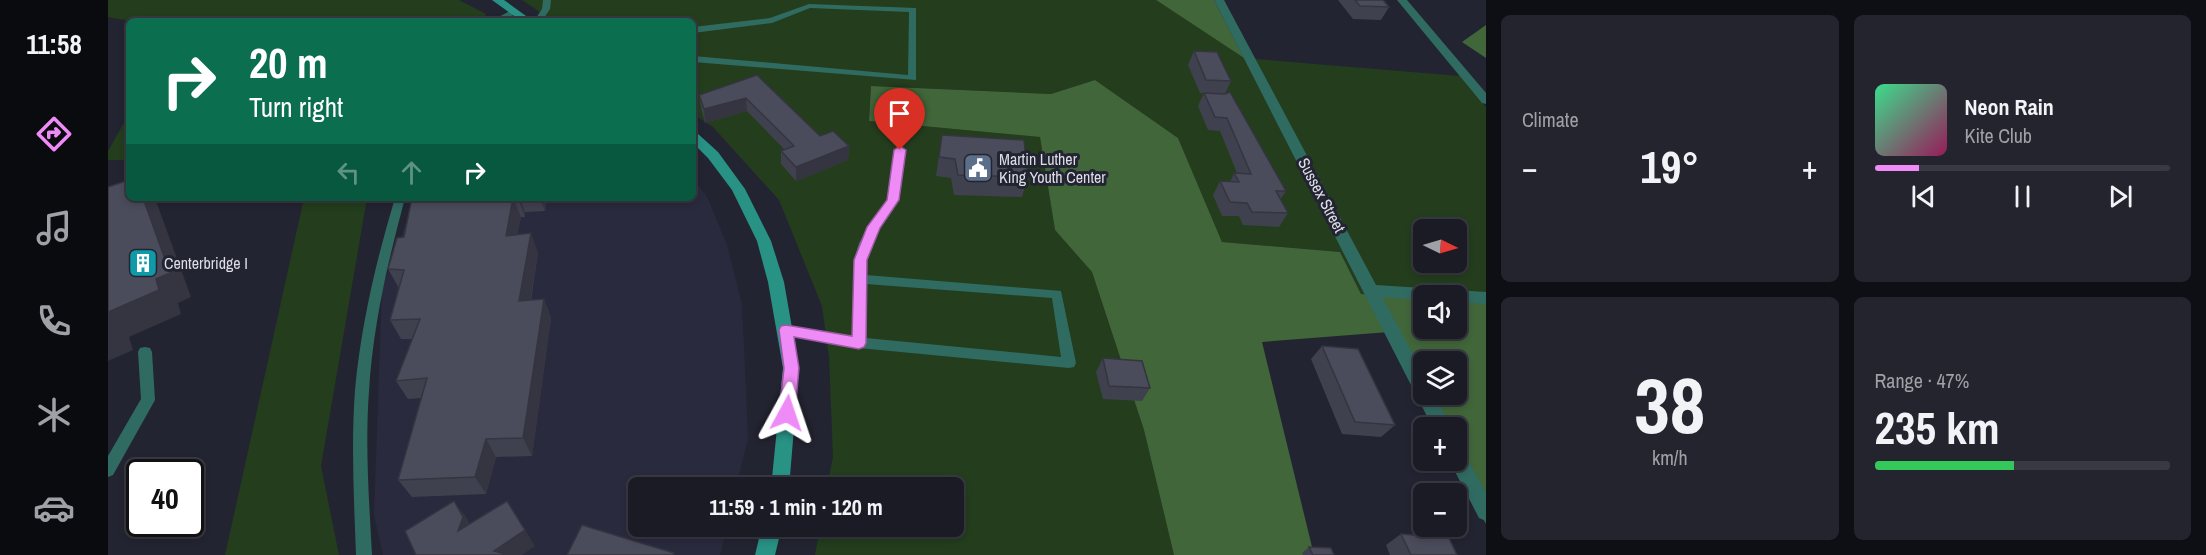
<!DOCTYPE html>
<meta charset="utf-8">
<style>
:root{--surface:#1a1b25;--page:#23242d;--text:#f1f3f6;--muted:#9fa1a7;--line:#383942;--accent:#ef8bf7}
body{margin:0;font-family:"Archivo Narrow",sans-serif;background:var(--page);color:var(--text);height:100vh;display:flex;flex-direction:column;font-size:22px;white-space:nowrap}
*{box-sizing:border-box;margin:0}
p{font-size:20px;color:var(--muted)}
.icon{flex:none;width:33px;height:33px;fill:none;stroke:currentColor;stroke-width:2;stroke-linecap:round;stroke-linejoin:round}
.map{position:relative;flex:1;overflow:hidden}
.drawer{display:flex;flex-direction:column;gap:15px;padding:15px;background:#0e0f14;width:720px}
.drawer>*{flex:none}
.banner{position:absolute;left:18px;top:18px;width:570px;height:183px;border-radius:9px;box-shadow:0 3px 9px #0003,0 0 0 2px var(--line);background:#0b6e4f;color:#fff;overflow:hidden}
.needle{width:39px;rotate:95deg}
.tools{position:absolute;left:1305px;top:219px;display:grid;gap:12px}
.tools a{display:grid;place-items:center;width:54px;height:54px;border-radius:9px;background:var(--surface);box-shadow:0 3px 9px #0003,0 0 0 2px var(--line);font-size:30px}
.speed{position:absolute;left:18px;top:459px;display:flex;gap:12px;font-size:30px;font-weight:700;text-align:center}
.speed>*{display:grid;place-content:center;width:78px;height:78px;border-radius:50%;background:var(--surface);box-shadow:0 3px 9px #0003,0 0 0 2px var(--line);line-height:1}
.speed .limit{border:3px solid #111;border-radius:9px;background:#fff;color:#111}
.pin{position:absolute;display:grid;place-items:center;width:51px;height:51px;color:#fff;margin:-62px -26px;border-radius:50% 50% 50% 0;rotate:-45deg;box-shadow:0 0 6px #0007}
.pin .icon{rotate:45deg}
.me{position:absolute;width:66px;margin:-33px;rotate:5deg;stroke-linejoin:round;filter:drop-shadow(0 0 4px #0008)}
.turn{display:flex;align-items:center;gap:21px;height:126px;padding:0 24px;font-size:27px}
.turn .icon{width:78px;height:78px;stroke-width:2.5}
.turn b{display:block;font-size:42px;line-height:51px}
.lanes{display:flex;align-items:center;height:57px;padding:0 24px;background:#0003;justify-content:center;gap:30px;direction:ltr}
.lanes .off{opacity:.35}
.big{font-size:45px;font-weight:700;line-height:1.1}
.drawer .widget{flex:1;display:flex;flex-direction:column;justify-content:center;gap:9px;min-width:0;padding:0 21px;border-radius:9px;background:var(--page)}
.drawer .dial{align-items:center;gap:0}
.dial b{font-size:78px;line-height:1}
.song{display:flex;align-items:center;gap:18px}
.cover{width:72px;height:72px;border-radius:9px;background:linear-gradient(135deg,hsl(150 70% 55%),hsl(330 70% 35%))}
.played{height:6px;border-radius:3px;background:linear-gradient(90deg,var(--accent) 15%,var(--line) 15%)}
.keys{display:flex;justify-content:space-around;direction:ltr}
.heat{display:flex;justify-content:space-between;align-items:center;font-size:33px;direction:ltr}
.charge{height:9px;border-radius:4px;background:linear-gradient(90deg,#34c759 47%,var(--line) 0)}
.drawer .tiles{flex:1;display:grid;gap:15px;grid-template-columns:repeat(2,1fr)}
.trip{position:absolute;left:520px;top:477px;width:336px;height:60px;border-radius:9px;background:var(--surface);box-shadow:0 3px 9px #0003,0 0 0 2px var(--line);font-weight:700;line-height:60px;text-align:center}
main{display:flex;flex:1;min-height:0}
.menu{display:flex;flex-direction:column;width:108px;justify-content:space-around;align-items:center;background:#0a0b0f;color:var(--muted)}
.menu .icon{width:42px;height:42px}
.menu .selected{color:var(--accent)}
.menu b{font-size:27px;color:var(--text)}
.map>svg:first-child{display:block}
.built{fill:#2a2a3e}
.green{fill:#233d1d;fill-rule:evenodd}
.forest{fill:#416639;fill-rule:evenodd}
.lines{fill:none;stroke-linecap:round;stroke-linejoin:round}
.lane{fill:#306b61;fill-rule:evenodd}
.street{fill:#306b61;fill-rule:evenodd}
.secondary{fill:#289284;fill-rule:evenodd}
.wall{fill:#40414e}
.shaded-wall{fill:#343540}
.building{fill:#4b4c5b;stroke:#343540;stroke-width:1.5}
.route{fill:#ef8bf7;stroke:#9b5aa1;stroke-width:1.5}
.labels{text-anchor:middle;stroke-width:6;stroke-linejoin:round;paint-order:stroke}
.poi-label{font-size:16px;fill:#dcdde6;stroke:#232431;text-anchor:start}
.street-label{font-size:16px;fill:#dcdde6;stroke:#232431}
</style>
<main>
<nav class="menu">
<b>11:58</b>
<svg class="icon selected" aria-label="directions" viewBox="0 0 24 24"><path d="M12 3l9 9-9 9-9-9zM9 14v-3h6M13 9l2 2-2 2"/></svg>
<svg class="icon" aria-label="music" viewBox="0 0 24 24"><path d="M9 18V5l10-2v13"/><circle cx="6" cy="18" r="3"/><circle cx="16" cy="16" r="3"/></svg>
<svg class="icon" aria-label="phone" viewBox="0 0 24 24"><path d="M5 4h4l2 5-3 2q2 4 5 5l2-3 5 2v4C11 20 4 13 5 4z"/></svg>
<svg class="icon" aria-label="climate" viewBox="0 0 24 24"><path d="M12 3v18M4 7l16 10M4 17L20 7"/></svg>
<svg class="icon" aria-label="car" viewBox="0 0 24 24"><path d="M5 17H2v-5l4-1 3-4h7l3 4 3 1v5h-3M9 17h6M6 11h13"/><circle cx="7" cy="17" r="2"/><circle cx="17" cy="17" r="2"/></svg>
</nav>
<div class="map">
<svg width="1378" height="555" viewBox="0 0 1378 555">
<rect width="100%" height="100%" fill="#232431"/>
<path class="built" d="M585 177 600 199 619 245 634 304 640 438 628 487 531 488V526L619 527 612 555H275L266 515 274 289 307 198H585Z"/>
<path class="green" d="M0 0H351L378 14 373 21H22L0 17Z
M414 0H1048L1136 58 1352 76 1378 107V303L1348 296H1316L1315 299 1253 294 1232 252 1114 242 1070 138 987 80 943 94 763 86 761 121 932 137 947 230 984 272 1036 430 1066 555H707L712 527 846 526V488L719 487 725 457 721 357 714 306 671 200 605 127 585 114V21H445ZM1316 230H1348V262H1316Z
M21 114V160H0V151Z
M196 198H259L213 466 231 555H117Z"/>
<path class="forest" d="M1048 0H1106L1136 58Z
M1378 25V58L1354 42Z
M987 80 1070 138 1114 242 1232 252 1253 294 1315 299 1316 328H1348L1349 301 1378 303V524L1346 461 1348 460V428L1329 427 1281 332 1154 342 1206 555H1066L1036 430 984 272 947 230 932 137 761 121 763 86 943 94ZM1316 362H1348V394H1316Z"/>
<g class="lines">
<path class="lane" d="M435 0H443L442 9 434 21H426L434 9Z
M701 4 808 8V80L585 62V56L800 75 801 12 702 8 664 23 585 33V27L662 18Z
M404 10 411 12 394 21H383Z
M792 147 797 150C795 164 795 190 789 202 774 231 758 238 758 275L953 291 968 363 966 367 961 368 751 348 673 334 672 330 673 326 678 325 745 337 746 260 751 243 780 200 787 150ZM758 284 944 298 953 357 758 338Z
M287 198H297C280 261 265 325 261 391 257 445 261 500 264 555H248C246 500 243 445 247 390 253 325 268 261 287 198Z
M37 347 42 348 44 352 47 400 5 475 0 477V456L33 399 30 352 32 348Z"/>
<path class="street" d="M1106 0H1116L1268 285 1378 292V304L1348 302V296H1316V300L1274 297 1316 374V394H1327L1343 428H1325Z
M1289 0H1299L1378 93V104L1374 103Z
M1348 447 1354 449 1378 493V521L1371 518 1341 460H1348Z"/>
<path class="secondary" d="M384 0H396L425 21H413Z
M585 132 589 133 610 152 637 189 663 241 676 282 691 368 681 488H663L675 368 660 282 649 241 624 190 600 158 585 143Z
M654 526H674L667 555H647Z"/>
</g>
<path class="wall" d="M1230 0H1275L1281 7 1273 20 1245 19Z
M1086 51 1123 81 1117 94 1178 191 1172 200 1180 213 1171 227 1135 225 1131 216H1114L1105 195 1112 181 1122 182 1126 173H1129L1112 131 1100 130 1090 106 1096 93H1092L1080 65Z
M649 75 712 136 741 146 740 160 688 181 673 164V151L676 149 639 111 597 123 593 108 591 95Z
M834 135 920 177 914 197 846 195 843 178 828 176Z
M304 198H439L437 211 417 212V217H413L409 234 430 253 423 300 436 299 443 318 424 456 388 457 378 494 304 497 290 480 314 398 300 399 288 381 305 339H293L282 320 291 288 280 269 296 237Z
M1214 346 1287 425 1273 437 1234 434 1203 359Z
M995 358 1042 388 1034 401 995 399 988 372Z
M1293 534 1349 555H1282L1278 545Z
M1201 547 1226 555H1195L1194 553Z"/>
<path class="shaded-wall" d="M638 98 639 111 597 123 596 109Z
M741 146 740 160 688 181V167Z
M35 198H45L48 201 83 297 70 303 73 314 21 337 25 350 0 361V312L48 279Z
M405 198 413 217 405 255 398 236Z
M410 198H412L417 212V217Z
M432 198H439L437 211Z
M423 233 430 253 419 320 411 301Z
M436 299 443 318 424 456 415 438Z
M378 439 388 457 378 494 367 477Z
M346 501 358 517 367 533 350 531Z
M399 501 427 546 414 555H390L386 551Z"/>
<path class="building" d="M1247 0H1275L1281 7 1252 6Z
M1086 51 1109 52 1123 81 1098 80Z
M649 75 712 136 725 131 741 146 688 167 673 151 686 146 638 98 596 109 591 95Z
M1122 92 1178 191H1168L1180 213 1144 212 1139 203 1122 202 1112 181 1131 182 1126 173 1143 174 1119 118 1107 117 1096 93 1117 94Z
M834 135 916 140 920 177 850 175 847 159 831 157Z
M21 180V198H35L62 273 48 279 51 290 0 312V187Z
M304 198H405L398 236 423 233 411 301 436 299 415 438 378 439 367 477 290 480 319 378 288 381 312 319 282 320 296 270 280 269 289 238 296 237Z
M1214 346 1250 349 1287 425 1247 422Z
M995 358 1034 361 1042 388 1001 386Z
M346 501 355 517 350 531 399 501 417 530 386 551 400 555H308L297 531Z
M474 525 566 553 565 555H459Z
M1293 534 1341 538 1349 555H1303Z
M1201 547 1223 548 1226 555H1205Z"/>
<path class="route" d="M792 146 798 150 791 200 772 228 759 260 758 343 756 347 751 349 686 337 691 368 687 413 685 418 679 420 674 418 671 413 676 368 671 330 673 326 678 325 744 336 746 260 759 227 779 200 786 150Z"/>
<defs>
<g id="civic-square" transform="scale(1.5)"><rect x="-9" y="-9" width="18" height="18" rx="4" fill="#5c6f8a" stroke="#232431"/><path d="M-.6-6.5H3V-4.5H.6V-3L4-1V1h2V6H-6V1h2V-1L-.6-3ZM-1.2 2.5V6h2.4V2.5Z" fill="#fff"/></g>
<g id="building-square" transform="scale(1.5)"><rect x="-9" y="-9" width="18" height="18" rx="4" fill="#0f9aa8" stroke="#232431"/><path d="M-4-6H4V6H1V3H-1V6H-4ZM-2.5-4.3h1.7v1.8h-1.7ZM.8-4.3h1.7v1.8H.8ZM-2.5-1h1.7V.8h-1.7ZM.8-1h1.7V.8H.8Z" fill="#fff"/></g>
</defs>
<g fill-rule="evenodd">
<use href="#civic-square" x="870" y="168"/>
<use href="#building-square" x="35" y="263"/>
</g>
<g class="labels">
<g class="poi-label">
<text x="891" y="165">Martin Luther<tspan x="891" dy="18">King Youth Center</tspan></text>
<text x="56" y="269">Centerbridge I</text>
</g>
<g class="street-label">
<text transform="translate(1214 195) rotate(62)" y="6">Sussex Street</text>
</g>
</g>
</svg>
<div class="tools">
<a><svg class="needle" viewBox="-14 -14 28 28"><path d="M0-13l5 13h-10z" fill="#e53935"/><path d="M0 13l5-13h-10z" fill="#9fa1a7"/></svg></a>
<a><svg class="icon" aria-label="sound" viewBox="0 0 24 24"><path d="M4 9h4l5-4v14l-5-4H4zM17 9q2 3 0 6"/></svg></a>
<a><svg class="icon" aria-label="layers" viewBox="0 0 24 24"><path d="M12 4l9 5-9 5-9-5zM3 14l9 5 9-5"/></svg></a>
<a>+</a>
<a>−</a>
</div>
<div class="speed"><div class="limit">40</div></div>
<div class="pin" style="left:792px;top:150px;background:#d93025"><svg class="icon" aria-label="arrive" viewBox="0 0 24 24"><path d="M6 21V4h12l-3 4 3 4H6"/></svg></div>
<svg class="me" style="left:679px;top:413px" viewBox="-20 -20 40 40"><path d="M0-17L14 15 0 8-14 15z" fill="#ef8bf7" stroke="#fff" stroke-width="4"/></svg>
<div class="trip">11:59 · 1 min · 120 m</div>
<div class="banner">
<div class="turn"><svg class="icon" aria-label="right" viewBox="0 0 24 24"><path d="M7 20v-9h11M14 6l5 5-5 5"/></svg><div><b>20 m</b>Turn right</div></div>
<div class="lanes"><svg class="icon off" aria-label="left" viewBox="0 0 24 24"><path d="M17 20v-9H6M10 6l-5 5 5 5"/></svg><svg class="icon off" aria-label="ahead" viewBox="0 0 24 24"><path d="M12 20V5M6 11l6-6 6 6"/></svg><svg class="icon" aria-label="right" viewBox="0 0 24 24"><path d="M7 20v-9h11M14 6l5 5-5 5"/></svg></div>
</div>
</div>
<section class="drawer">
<div class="tiles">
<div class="widget"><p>Climate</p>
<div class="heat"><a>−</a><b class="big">19°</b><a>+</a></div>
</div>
<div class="widget">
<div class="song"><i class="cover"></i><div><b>Neon Rain</b><p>Kite Club</p></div></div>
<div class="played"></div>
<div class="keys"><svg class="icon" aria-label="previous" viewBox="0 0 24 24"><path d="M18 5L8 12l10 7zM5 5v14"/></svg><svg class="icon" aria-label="pause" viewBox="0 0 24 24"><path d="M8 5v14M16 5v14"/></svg><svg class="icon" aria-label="next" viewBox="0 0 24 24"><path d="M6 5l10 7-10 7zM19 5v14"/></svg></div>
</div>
<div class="widget dial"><b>38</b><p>km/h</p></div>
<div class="widget"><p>Range · 47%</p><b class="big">235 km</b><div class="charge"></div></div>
</div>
</section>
</main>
